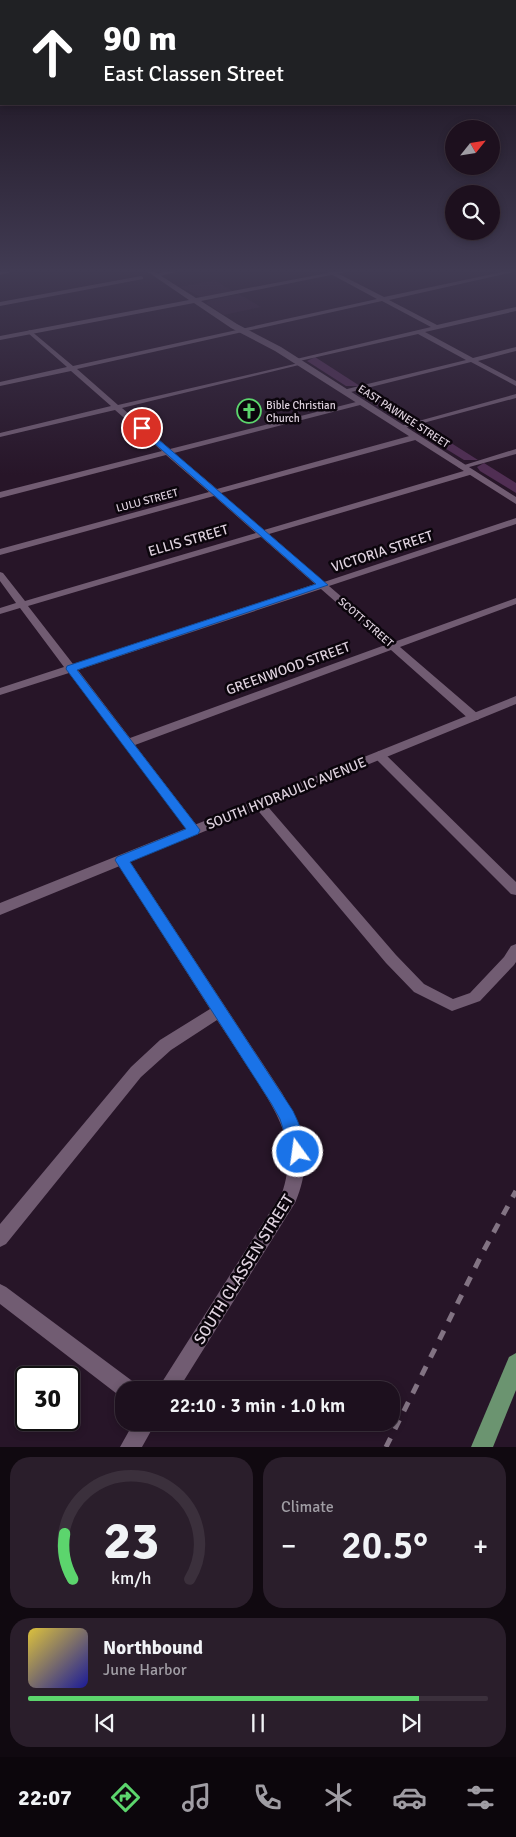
<!DOCTYPE html>
<meta charset="utf-8">
<style>
:root{--surface:#1d101e;--page:#2a1e2b;--text:#f1f3f6;--muted:#a09da4;--line:#3b303c;--accent:#5cd56d}
body{margin:0;font-family:Signika,sans-serif;background:var(--page);color:var(--text);height:100vh;display:flex;flex-direction:column;font-size:19px;white-space:nowrap}
*{box-sizing:border-box;margin:0}
p{font-size:16px;color:var(--muted)}
.icon{flex:none;width:28px;height:28px;fill:none;stroke:currentColor;stroke-width:2;stroke-linecap:round;stroke-linejoin:round}
.map{position:relative;height:1447px;overflow:hidden}
.side{display:flex;flex-direction:column;gap:10px;padding:10px;background:#100910;flex:1}
.side>*{flex:none}
.hud{position:absolute;left:0px;top:0px;width:516px;height:105px;box-shadow:0 2px 8px #0003,0 0 0 1px var(--line);background:#202124;color:#fff;overflow:hidden}
.needle{width:32px;rotate:60deg}
.tools{position:absolute;left:445px;top:120px;display:grid;gap:10px}
.tools a{display:grid;place-items:center;width:55px;height:55px;border-radius:50%;background:var(--surface);box-shadow:0 2px 8px #0003,0 0 0 1px var(--line);font-size:25px}
.speed{position:absolute;left:15px;top:1366px;display:flex;gap:10px;font-size:25px;font-weight:700;text-align:center}
.speed>*{display:grid;place-content:center;width:65px;height:65px;border-radius:50%;background:var(--surface);box-shadow:0 2px 8px #0003,0 0 0 1px var(--line);line-height:1}
.speed .limit{border:2px solid #111;border-radius:8px;background:#fff;color:#111}
.pin{position:absolute;display:grid;place-items:center;width:42px;height:42px;color:#fff;margin:-21px;border:2px solid #fff;border-radius:50%;box-shadow:0 1px 5px #0007}
.me{position:absolute;width:55px;margin:-28px;rotate:346deg;stroke-linejoin:round;filter:drop-shadow(0 0 4px #0008)}
.turn{display:flex;align-items:center;gap:18px;height:105px;padding:0 20px;font-size:22px}
.turn .icon{width:65px;height:65px;stroke-width:2.5}
.turn b{display:block;font-size:35px;line-height:42px}
.big{font-size:38px;font-weight:600;line-height:1.1}
.side .widget{flex:1;display:flex;flex-direction:column;justify-content:center;gap:8px;min-width:0;padding:0 18px;border-radius:20px;background:var(--page)}
.side .dial{align-items:center;gap:0}
.dial svg{height:130px;overflow:visible;fill:none;stroke:var(--line);stroke-width:7;stroke-linecap:round;text-anchor:middle}
.dial text{fill:var(--text);stroke:none}
.song{display:flex;align-items:center;gap:15px}
.cover{width:60px;height:60px;border-radius:8px;background:linear-gradient(135deg,hsl(50 70% 55%),hsl(240 70% 35%))}
.played{height:5px;border-radius:2px;background:linear-gradient(90deg,var(--accent) 85%,var(--line) 85%)}
.keys{display:flex;justify-content:space-around;direction:ltr}
.heat{display:flex;justify-content:space-between;align-items:center;font-size:28px;direction:ltr}
.side .tiles{flex:1;display:grid;gap:10px;grid-template-columns:1fr 1fr}
.widget:last-child{grid-column:span 2}
.trip{position:absolute;left:115px;top:1381px;width:285px;height:50px;border-radius:20px;background:var(--surface);box-shadow:0 2px 8px #0003,0 0 0 1px var(--line);font-weight:600;line-height:50px;text-align:center}
.dock{display:flex;height:80px;justify-content:space-around;align-items:center;background:#0c060c;color:var(--muted)}
.dock .icon{width:35px;height:35px}
.dock .current{color:var(--accent)}
.dock b{font-size:22px;color:var(--text)}
.map>svg:first-child{display:block}
.built{fill:#321b34}
.green{fill:#502e53}
.lines{fill:none;stroke-linecap:round;stroke-linejoin:round}
.street{fill:#715c72;fill-rule:evenodd}
.secondary{fill:#715c72;fill-rule:evenodd}
.primary{fill:#6b9470;fill-rule:evenodd}
.rail{stroke:#827383;stroke-width:5;stroke-dasharray:10 10;stroke-linecap:butt}
.route{fill:#1a73e8;stroke:#114b97}
.labels{text-anchor:middle;stroke-width:5;stroke-linejoin:round;paint-order:stroke}
.far-poi-label{font-size:11px;fill:#ded1de;stroke:#0b050c;text-anchor:start}
.far-street-label{font-size:11px;fill:#ded1de;stroke:#0b050c}
.street-label{font-size:14px;fill:#ded1de;stroke:#0b050c}
.near-street-label{font-size:16px;fill:#ded1de;stroke:#0b050c}
</style>
<div class="map">
<svg width="516" height="1447" viewBox="0 0 516 1447">
<rect width="100%" height="100%" fill="#271528"/>
<path class="built" d="M215 280 234 292 201 297 180 287Z
M239 294 261 307 224 315 206 303 211 300Z"/>
<path class="green" d="M315 357 360 386H346L307 361Z
M365 389 416 420 401 421 360 395 358 391Z
M421 424 478 460H464L417 431 415 427Z
M484 463 516 483V493L480 471 477 467Z"/>
<g class="lines">
<path class="street" d="M0 272H11L0 275Z
M163 272H176L156 277 153 275Z
M327 272H335L384 297 502 272H513L389 300 437 325 516 307V311L425 332 473 358 516 347V351L478 361 516 381V386L471 362 343 394V390L466 360 418 334 295 362 292 360 431 327 382 301 77 369 118 405 303 362V364L122 408 170 449 364 400V404L174 453 217 489 413 435H419V439L221 493 264 530 467 470H473V474L269 534 324 582 516 518V524L329 586 394 642 516 598V604L400 647 478 714 480 717 478 720H470L391 650 135 745 198 827 200 830 198 833H190L69 673 0 695V688L64 667 20 608 0 614V608L16 603 0 581V572L3 573 25 601 256 533 214 496 0 555V549L209 492 166 455 0 498V492L162 451 115 410 0 437V433L111 406 71 371 0 386V382L67 367 28 333V331L30 330 73 366 377 299ZM261 537 315 584 73 664 28 606ZM321 589 385 645 130 738 78 670Z
M141 276 143 277V279L0 306V302Z
M516 394V398L401 429 397 427Z
M516 449V454L462 469 458 467Z
M379 751 383 752 516 882V895L511 894 375 758 373 755Z
M259 800 263 801 396 955 424 984 453 999 470 993 504 957 511 946 516 944V962L514 965 480 1001 452 1011 414 992 386 963 255 807 253 804 255 801Z
M122 855 127 857 282 1093C304 1131 313 1161 295 1203L178 1390H157L282 1193C298 1145 280 1118 255 1078 242 1059 230 1039 217 1020L171 1050 141 1077 6 1244 0 1247V1224L131 1067 160 1040 210 1009 117 863 116 860 117 857Z
M0 1284 6 1287 135 1383 138 1390H124V1398L121 1397 0 1304Z
M134 1422H156L142 1447H120Z"/>
<path class="secondary" d="M148 272H155L196 298 333 272H346L201 301 237 324 281 347 516 497V504L275 351 231 328 194 303 0 340V336L189 300Z
M516 696V704L0 915V903Z"/>
<path class="primary" d="M516 1353V1390L493 1447H471L509 1357Z"/>
<path class="rail" d="M386 1447 483 1252 516 1191"/>
</g>
<linearGradient id="sky" x2="0" y2="1"><stop stop-color="#150c16"/><stop offset="0.57" stop-color="#413b53"/><stop offset="1" stop-color="#413b53" stop-opacity="0"/></linearGradient>
<rect width="516" height="475" fill="url(#sky)"/>
<path class="route" d="M139 427H144L328 585 77 670 200 830 198 834 130 862 293 1111C299 1124 309 1144 303 1157L298 1159 292 1157 280 1119 271 1103 115 860 117 857 186 829 66 669 67 666 316 584 139 430Z"/>
<defs>
<g id="church-ring" transform="scale(1.25)"><circle r="9.5" fill="#0b050c" stroke="#5cd56d" stroke-width="1.5"/><path d="M-1.2-6h2.4v3.5h3.3v2.4h-3.3V6h-2.4V-.1h-3.3v-2.4h3.3Z" fill="#5cd56d"/></g>
</defs>
<g fill-rule="evenodd">
<use href="#church-ring" x="249" y="411"/>
</g>
<g class="labels">
<g class="far-poi-label">
<text x="266" y="409">Bible Christian<tspan x="266" dy="13">Church</tspan></text>
</g>
<g class="far-street-label">
<text transform="translate(404 416) rotate(33)" y="4">EAST PAWNEE STREET</text>
<text transform="translate(147 500) rotate(-15)" y="4">LULU STREET</text>
<text transform="translate(366 622) rotate(41)" y="4">SCOTT STREET</text>
</g>
<g class="street-label">
<text transform="translate(188 540) rotate(-16)" y="5">ELLIS STREET</text>
<text transform="translate(382 551) rotate(-18)" y="5">VICTORIA STREET</text>
<text transform="translate(288 668) rotate(-20)" y="5">GREENWOOD STREET</text>
<text transform="translate(286 793) rotate(-22)" y="5">SOUTH HYDRAULIC AVENUE</text>
</g>
<g class="near-street-label">
<text transform="translate(243 1269) rotate(-58)" y="6">SOUTH CLASSEN STREET</text>
</g>
</g>
</svg>
<div class="tools">
<a><svg class="needle" viewBox="-14 -14 28 28"><path d="M0-13l5 13h-10z" fill="#e53935"/><path d="M0 13l5-13h-10z" fill="#a09da4"/></svg></a>
<a><svg class="icon" aria-label="search" viewBox="0 0 24 24"><circle cx="10" cy="10" r="6"/><path d="M15 15l6 6"/></svg></a>
</div>
<div class="speed"><div class="limit">30</div></div>
<div class="pin" style="left:142px;top:428px;background:#d93025"><svg class="icon" aria-label="arrive" viewBox="0 0 24 24"><path d="M6 21V4h12l-3 4 3 4H6"/></svg></div>
<svg class="me" style="left:298px;top:1152px" viewBox="-20 -20 40 40"><circle r="17" fill="#1a73e8" stroke="#fff" stroke-width="3"/><path d="M0-11L8 9 0 5-8 9z" fill="#fff"/></svg>
<div class="trip">22:10 · 3 min · 1.0 km</div>
<div class="hud">
<div class="turn"><svg class="icon" aria-label="ahead" viewBox="0 0 24 24"><path d="M12 20V5M6 11l6-6 6 6"/></svg><div><b>90 m</b>East Classen Street</div></div>
</div>
</div>
<section class="side">
<div class="tiles">
<div class="widget dial"><svg viewBox="0 0 100 80">
<path d="M14 69A42 42 0 1 1 86 69"/>
<path d="M14 69A42 42 0 0 1 9 41" stroke="#5cd56d"/>
<text x="50" y="56" font-size="32" font-weight="700">23</text>
<text x="50" y="72" font-size="11">km/h</text>
</svg></div>
<div class="widget"><p>Climate</p>
<div class="heat"><a>−</a><b class="big">20.5°</b><a>+</a></div>
</div>
<div class="widget">
<div class="song"><i class="cover"></i><div><b>Northbound</b><p>June Harbor</p></div></div>
<div class="played"></div>
<div class="keys"><svg class="icon" aria-label="previous" viewBox="0 0 24 24"><path d="M18 5L8 12l10 7zM5 5v14"/></svg><svg class="icon" aria-label="pause" viewBox="0 0 24 24"><path d="M8 5v14M16 5v14"/></svg><svg class="icon" aria-label="next" viewBox="0 0 24 24"><path d="M6 5l10 7-10 7zM19 5v14"/></svg></div>
</div>
</div>
</section>
<nav class="dock">
<b>22:07</b>
<svg class="icon current" aria-label="directions" viewBox="0 0 24 24"><path d="M12 3l9 9-9 9-9-9zM9 14v-3h6M13 9l2 2-2 2"/></svg>
<svg class="icon" aria-label="music" viewBox="0 0 24 24"><path d="M9 18V5l10-2v13"/><circle cx="6" cy="18" r="3"/><circle cx="16" cy="16" r="3"/></svg>
<svg class="icon" aria-label="phone" viewBox="0 0 24 24"><path d="M5 4h4l2 5-3 2q2 4 5 5l2-3 5 2v4C11 20 4 13 5 4z"/></svg>
<svg class="icon" aria-label="climate" viewBox="0 0 24 24"><path d="M12 3v18M4 7l16 10M4 17L20 7"/></svg>
<svg class="icon" aria-label="car" viewBox="0 0 24 24"><path d="M5 17H2v-5l4-1 3-4h7l3 4 3 1v5h-3M9 17h6M6 11h13"/><circle cx="7" cy="17" r="2"/><circle cx="17" cy="17" r="2"/></svg>
<svg class="icon" aria-label="filters" viewBox="0 0 24 24"><path d="M4 7h16M4 17h16"/><circle cx="9" cy="7" r="2"/><circle cx="15" cy="17" r="2"/></svg>
</nav>
